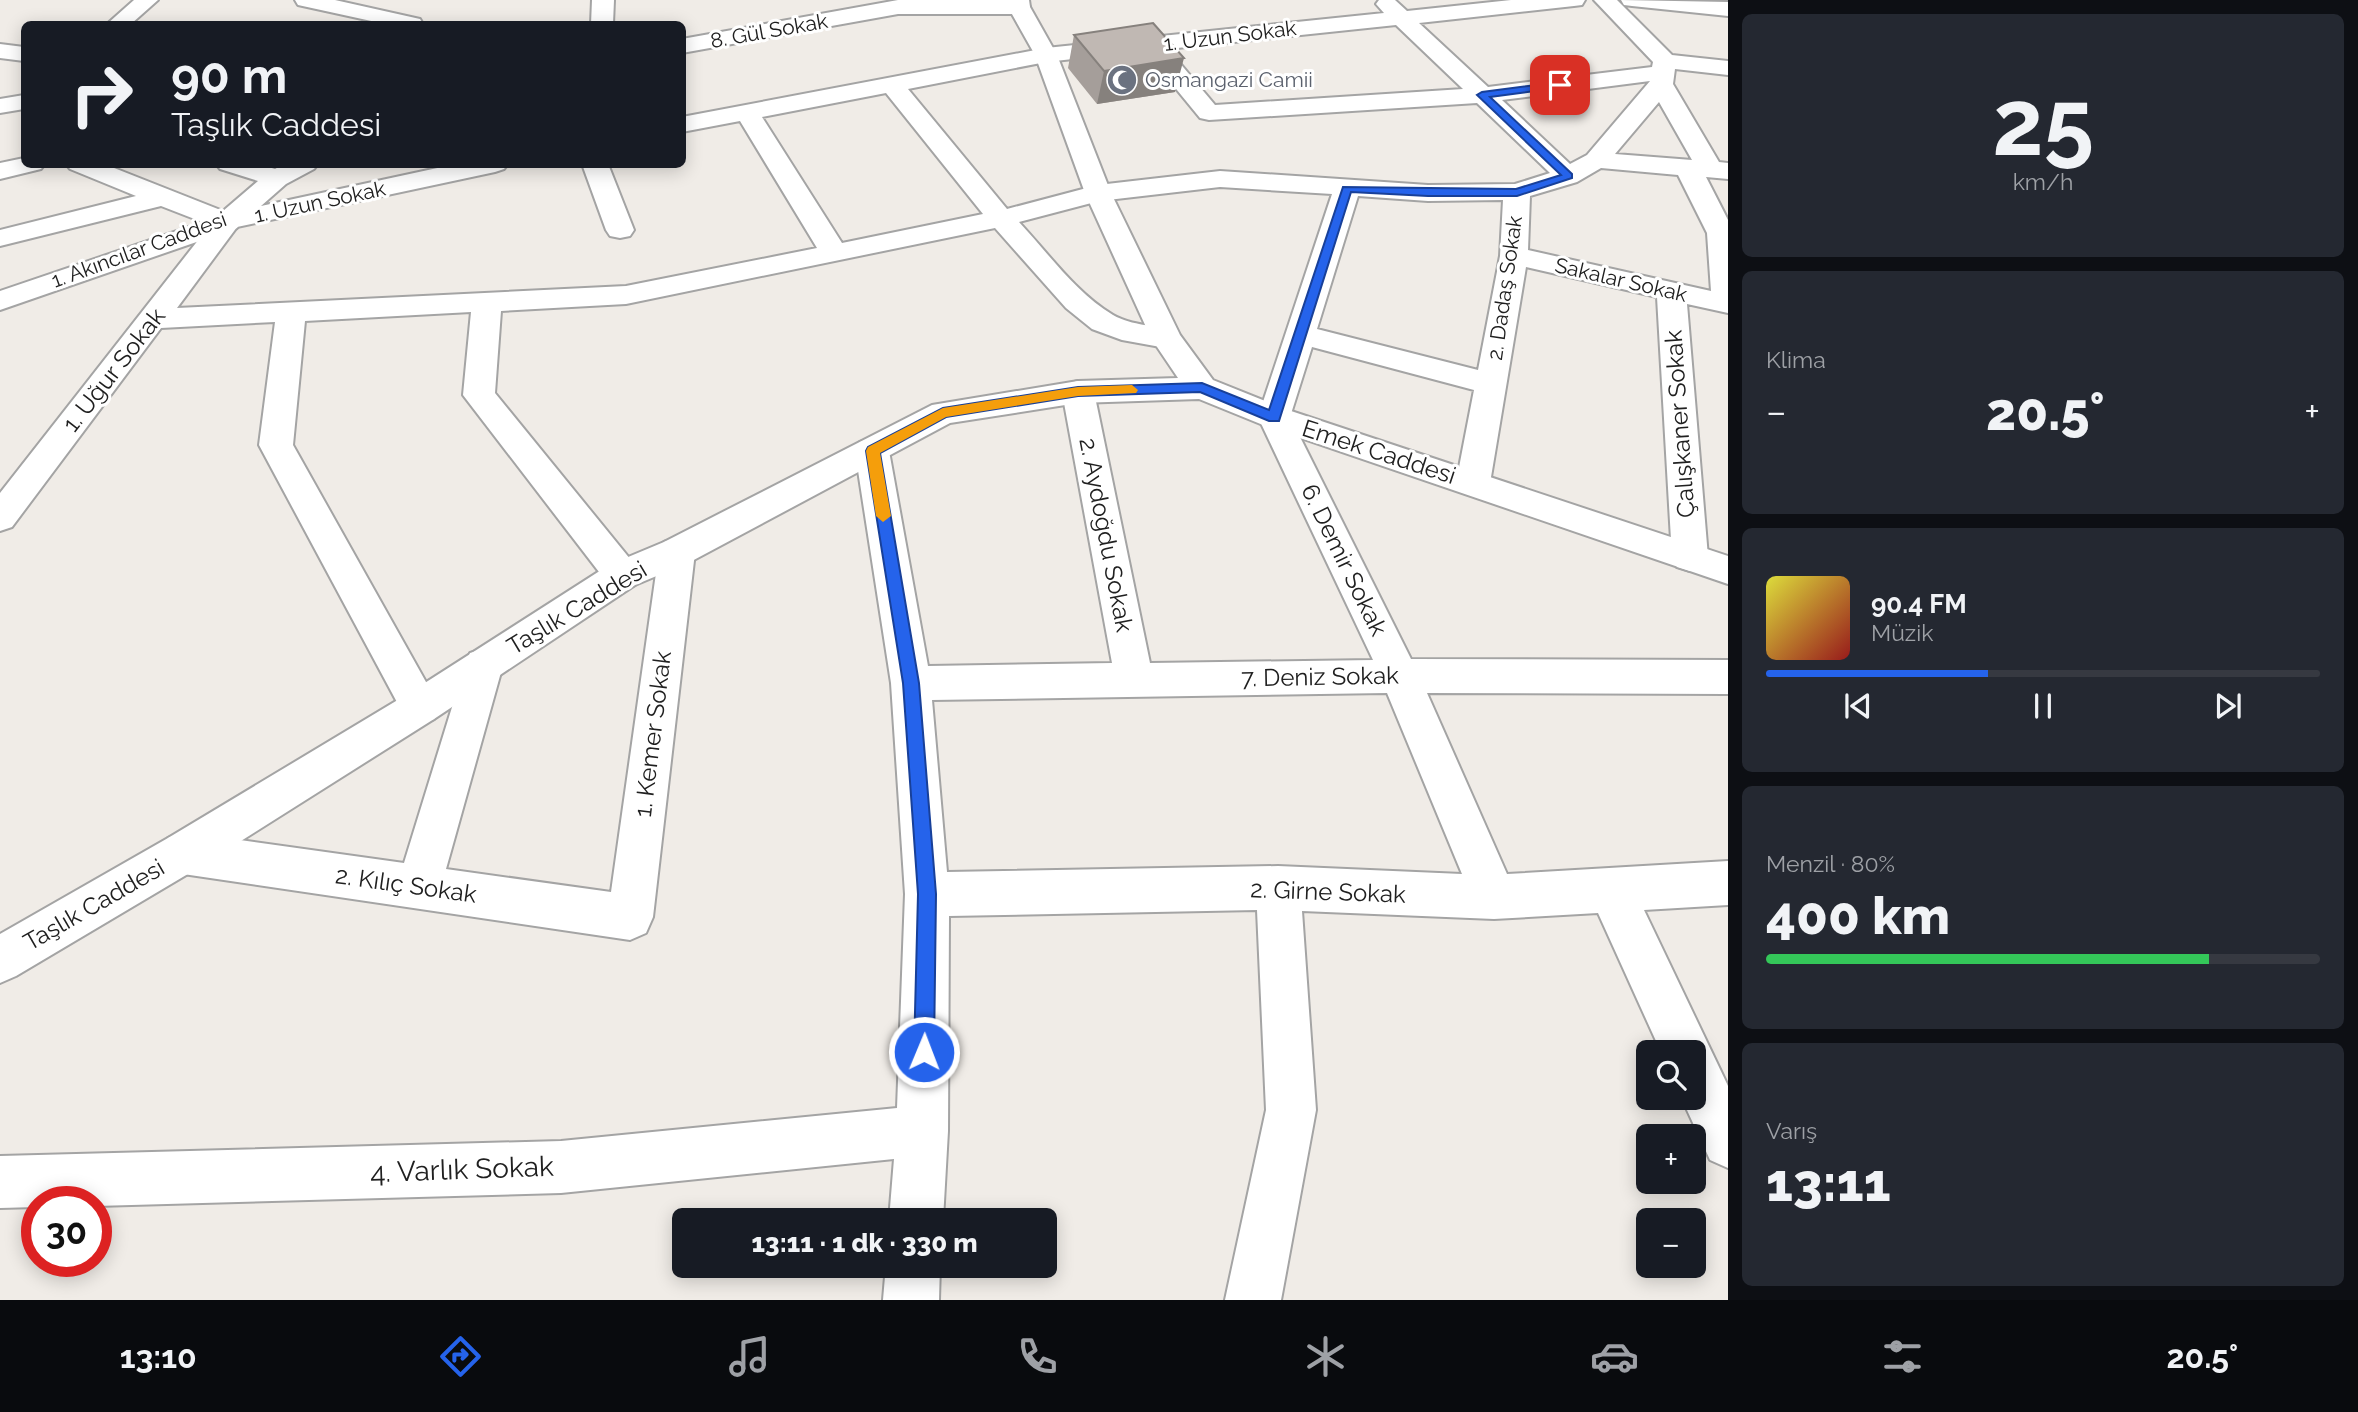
<!DOCTYPE html>
<html lang="tr">
<meta charset="utf-8">
<style>
:root{--surface:#171b24;--page:#242831;--text:#f1f3f6;--muted:#9ea1a6;--line:#363941;--accent:#2563eb}
body{margin:0;font-family:Raleway,sans-serif;background:var(--page);color:var(--text);height:100vh;display:flex;flex-direction:column;font-size:26px;white-space:nowrap}
*{box-sizing:border-box;margin:0}
p{font-size:23px;color:var(--muted)}
.icon{flex:none;width:38px;height:38px;fill:none;stroke:currentColor;stroke-width:2;stroke-linecap:round;stroke-linejoin:round}
.map{position:relative;flex:1;overflow:hidden}
.panel{display:flex;flex-direction:column;gap:14px;padding:14px;background:#0d0f14;width:630px}
.panel>*{flex:none}
.banner{position:absolute;left:21px;top:21px;width:665px;height:147px;border-radius:10px;box-shadow:0 4px 18px #0003;background:#171b24;color:var(--text);overflow:hidden}
.buttons{position:absolute;left:1636px;top:1040px;display:grid;gap:14px}
.buttons a{display:grid;place-items:center;width:70px;height:70px;border-radius:10px;background:var(--surface);box-shadow:0 4px 18px #0003;font-size:35px}
.speed{position:absolute;left:21px;top:1186px;display:flex;gap:14px;font-size:35px;font-weight:700;text-align:center}
.speed>*{display:grid;place-content:center;width:91px;height:91px;border-radius:50%;background:var(--surface);box-shadow:0 4px 18px #0003;line-height:1}
.speed .limit{border:10px solid #d22;background:#fff;color:#111}
.pin{position:absolute;display:grid;place-items:center;width:60px;height:60px;color:#fff;margin:-30px;border-radius:14px;box-shadow:0 4px 10px #0006}
.me{position:absolute;width:77px;margin:-38px;rotate:1deg;stroke-linejoin:round;filter:drop-shadow(0 0 5px #0008)}
.turn{display:flex;align-items:center;gap:24px;height:147px;padding:0 35px;font-size:32px}
.turn .icon{width:91px;height:91px;stroke-width:2.5}
.turn b{display:block;font-size:49px;line-height:60px}
.big{font-size:52px;font-weight:800;line-height:1.1}
.panel .widget{flex:1;display:flex;flex-direction:column;justify-content:center;gap:10px;min-width:0;padding:0 24px;border-radius:10px;background:var(--page)}
.panel .dial{align-items:center;gap:0}
.dial b{font-size:91px;line-height:1}
.song{display:flex;align-items:center;gap:21px}
.cover{width:84px;height:84px;border-radius:10px;background:linear-gradient(135deg,hsl(60 70% 55%),hsl(0 70% 35%))}
.played{height:7px;border-radius:4px;background:linear-gradient(90deg,var(--accent) 40%,var(--line) 40%)}
.keys{display:flex;justify-content:space-around;direction:ltr}
.heat{display:flex;justify-content:space-between;align-items:center;font-size:38px;direction:ltr}
.charge{height:10px;border-radius:5px;background:linear-gradient(90deg,#34c759 80%,var(--line) 0)}
.trip{position:absolute;left:672px;top:1208px;width:385px;height:70px;border-radius:10px;background:var(--surface);box-shadow:0 4px 18px #0003;font-weight:800;line-height:70px;text-align:center}
.menu{display:flex;height:112px;justify-content:space-around;align-items:center;background:#090b0e;color:var(--muted)}
.menu .icon{width:49px;height:49px}
.menu .on{color:var(--accent)}
.menu b{font-size:32px;color:var(--text)}
main{display:flex;flex:1;min-height:0}
.map>svg:first-child{display:block}
.lines{fill:none;stroke-linecap:round;stroke-linejoin:round}
.minor-casing{stroke:#a4a4a4;stroke-width:4}
.tertiary-casing{stroke:#a4a4a4;stroke-width:4}
.minor{fill:#fff;fill-rule:evenodd}
.tertiary{fill:#fff;fill-rule:evenodd}
.wall{fill:#a59e9a}
.shaded-wall{fill:#86817d}
.building{fill:#c0b8b3;stroke:#86817d;stroke-width:2}
.route{fill:#2563eb;stroke:#184099;stroke-width:2}
.slow{fill:#f59e0b}
.labels{text-anchor:middle;stroke-width:6;stroke-linejoin:round;paint-order:stroke}
.far-street-label{font-size:21px;fill:#202020;stroke:#fff}
.far-worship-label{font-size:21px;fill:#5b616d;stroke:#fff;text-anchor:start}
.street-label{font-size:24px;fill:#202020;stroke:#fff}
.near-street-label{font-size:28px;fill:#202020;stroke:#fff}
</style>
<main>
<div class="map">
<svg width="1728" height="1300" viewBox="0 0 1728 1300">
<rect width="100%" height="100%" fill="#f0ece7"/>
<g class="lines">
<g class="minor-casing">
<path id="minor" d="M134 0H158L131 24H107Z
M295 0H335L420 19 423 24H385L298 5Z
M592 0H614L613 24H591Z
M898 0H1019L1027 2 1030 7 1027 12 1019 14H898L682 53V39Z
M1379 0H1395L1407 11 1511 0H1585L1582 5 1574 6 1419 23 1488 87 1652 67 1653 62 1594 0H1617L1672 55 1728 61V75L1675 69 1673 84 1719 162 1728 163V179L1706 177 1728 220V313L1687 304 1708 557 1703 567 1690 571 1677 567 1672 557 1657 297 1526 267 1490 483 1485 492 1473 496 1461 492 1456 483 1474 390 1312 347 1290 417 1411 659 1728 660V694L1427 693 1507 874 1728 861V905L1644 910 1728 1086V1168L1710 1160 1681 1097H1694V1052H1661L1598 913 1494 919 1302 911 1316 1110 1281 1300H1225L1266 1110 1257 910 949 916 948 1131 943 1220H889L894 1159 561 1193 96 1206V1202H37V1207L0 1208V1156L561 1141 897 1108 905 894 891 683 855 451 860 442 872 439 884 442 889 451 928 666 1112 663 1062 392 1067 384 1078 381 1089 384 1094 392 1150 663 1373 660 1258 417 1332 194 1220 187 1099 201 1019 222C1048 253 1076 293 1113 315 1132 326 1156 325 1177 331L1181 338 1177 345 1166 348 1122 340 1092 329 1066 308 995 228 626 304 501 311 495 393 635 565 640 575 635 585 622 590 609 585 463 395 471 312 305 321 293 445 440 707 434 719 420 724 406 719 259 445 275 322 161 328 12 527 0 531V493L210 225 161 206 0 246V230L136 196 70 169 66 164H104L223 211 258 181 220 169 216 164H259L275 169 284 164H318L314 169 286 184 261 206 456 164H508L504 169 495 172 237 227 177 308 626 286 817 248 740 121 682 132V117L1046 48 1384 13 1376 4ZM1396 25 1463 89 1215 105 1168 49ZM1145 51 1200 118 1209 120 1477 103 1550 173 1515 184 1428 185 1220 171 1098 185 1007 209 908 89 1046 62ZM1650 81 1587 155 1570 164 1502 100ZM886 93 983 214 842 243 762 117ZM1659 102 1692 160 1615 154ZM1601 168 1678 175 1707 233 1711 291 1528 250 1530 196 1577 182ZM1358 196 1428 201 1503 200 1500 256 1478 370 1317 329ZM1387 693 1462 874 1278 866 947 872 932 700Z
M1621 0 1728 2V16L1632 6 1624 5Z
M0 44 24 47V61L0 58Z
M24 95V109L0 113V99Z
M24 158V164H45L41 169 0 179V163Z
M582 164H608L634 230 630 236 620 238 610 236 606 230Z
M677 538 690 542 695 552 653 917 646 933 630 940 183 874 168 868 161 853 168 838 183 832 404 863 465 665 470 653 484 649 498 653 503 665 446 869 611 892 659 552 664 542Z
M886 1265H940L939 1300H883Z"/>
</g>
<g class="tertiary-casing">
<path id="tertiary" d="M1007 0H1029L1030 7 1057 55 1111 193 1180 335 1213 380 1285 409 1728 556V584L1263 425 1199 399 1078 403 950 423 690 562 635 585 434 719 198 868 16 976 0 983V934L168 838 406 695 609 565 664 542 932 405 1078 381 1178 378 1151 338 1085 193 1035 55 1008 7Z
M227 214 237 216 241 222 237 228 0 310V291Z"/>
</g>
<use href="#minor" class="minor"/>
<use href="#tertiary" class="tertiary"/>
</g>
<path class="wall" d="M1074 35 1175 92 1097 104 1068 68Z"/>
<path class="shaded-wall" d="M1184 58 1175 92 1097 104 1104 71Z"/>
<path class="building" d="M1153 23 1184 58 1104 71 1074 35Z"/>
<path class="route" d="M1560 82 1564 83V87L1490 97 1572 174V178L1517 196H1428L1351 192 1279 421H1269L1200 392 1078 396 946 417 880 453 919 683 936 894 934 1052 931 1059 924 1062 916 1059 914 1052 918 894 903 683 866 451 868 447 943 408 1078 387 1202 383 1269 410 1343 187 1516 189 1561 175 1477 95 1482 92Z"/>
<path class="slow" d="M1132 385 1138 390 1136 393 1078 396 946 417 880 453 891 516 883 522 876 516 866 451 868 447 943 408 1078 387Z"/>
<defs>
<g id="mosque-disc" transform="scale(1.575)"><circle r="9.5" fill="#6b7280" stroke="#fff"/><path d="M3.5-4.9A6 6 0 1 0 3.5 4.9A5 5 0 1 1 3.5-4.9Z" fill="#fff"/></g>
</defs>
<g fill-rule="evenodd">
<use href="#mosque-disc" x="1122" y="80"/>
</g>
<g class="labels">
<g class="far-street-label">
<text transform="translate(769 31) rotate(-10)" y="7">8. Gül Sokak</text>
<text transform="translate(1230 36) rotate(-7)" y="7">1. Uzun Sokak</text>
<text transform="translate(320 202) rotate(-12)" y="7">1. Uzun Sokak</text>
<text transform="translate(139 250) rotate(-20)" y="7">1. Akıncılar Caddesi</text>
<text transform="translate(1621 280) rotate(13)" y="7">Sakalar Sokak</text>
<text transform="translate(1505 288) rotate(-82)" y="7">2. Dadaş Sokak</text>
</g>
<g class="far-worship-label">
<text x="1145" y="87">Osmangazi Camii</text>
</g>
<g class="street-label">
<text transform="translate(114 370) rotate(-52)" y="8">1. Uğur Sokak</text>
<text transform="translate(1680 424) rotate(-94)" y="8">Çalışkaner Sokak</text>
<text transform="translate(1379 452) rotate(18)" y="8">Emek Caddesi</text>
<text transform="translate(1106 535) rotate(79)" y="8">2. Aydoğdu Sokak</text>
<text transform="translate(1344 560) rotate(64)" y="8">6. Demir Sokak</text>
<text transform="translate(577 608) rotate(-31)" y="8">Taşlık Caddesi</text>
<text transform="translate(1320 677) rotate(-1)" y="8">7. Deniz Sokak</text>
<text transform="translate(653 734) rotate(-83)" y="8">1. Kemer Sokak</text>
<text transform="translate(406 885) rotate(8)" y="8">2. Kılıç Sokak</text>
<text transform="translate(1328 892) rotate(2)" y="8">2. Girne Sokak</text>
<text transform="translate(94 905) rotate(-30)" y="8">Taşlık Caddesi</text>
</g>
<g class="near-street-label">
<text transform="translate(462 1169) rotate(-2)" y="10">4. Varlık Sokak</text>
</g>
</g>
</svg>
<div class="buttons">
<a><svg class="icon" aria-label="search" viewBox="0 0 24 24"><circle cx="10" cy="10" r="6"/><path d="M15 15l6 6"/></svg></a>
<a>+</a>
<a>−</a>
</div>
<div class="speed"><div class="limit">30</div></div>
<div class="pin" style="left:1560px;top:85px;background:#d93025"><svg class="icon" aria-label="arrive" viewBox="0 0 24 24"><path d="M6 21V4h12l-3 4 3 4H6"/></svg></div>
<svg class="me" style="left:924px;top:1052px" viewBox="-20 -20 40 40"><circle r="17" fill="#2563eb" stroke="#fff" stroke-width="3"/><path d="M0-11L8 9 0 5-8 9z" fill="#fff"/></svg>
<div class="trip">13:11 · 1 dk · 330 m</div>
<div class="banner">
<div class="turn"><svg class="icon" aria-label="right" viewBox="0 0 24 24"><path d="M7 20v-9h11M14 6l5 5-5 5"/></svg><div><b>90 m</b>Taşlık Caddesi</div></div>
</div>
</div>
<section class="panel">
<div class="widget dial"><b>25</b><p>km/h</p></div>
<div class="widget"><p>Klima</p>
<div class="heat"><a>−</a><b class="big">20.5°</b><a>+</a></div>
</div>
<div class="widget">
<div class="song"><i class="cover"></i><div><b>90.4 FM</b><p>Müzik</p></div></div>
<div class="played"></div>
<div class="keys"><svg class="icon" aria-label="previous" viewBox="0 0 24 24"><path d="M18 5L8 12l10 7zM5 5v14"/></svg><svg class="icon" aria-label="pause" viewBox="0 0 24 24"><path d="M8 5v14M16 5v14"/></svg><svg class="icon" aria-label="next" viewBox="0 0 24 24"><path d="M6 5l10 7-10 7zM19 5v14"/></svg></div>
</div>
<div class="widget"><p>Menzil · 80%</p><b class="big">400 km</b><div class="charge"></div></div>
<div class="widget"><p>Varış</p><b class="big">13:11</b></div>
</section>
</main>
<nav class="menu">
<b>13:10</b>
<svg class="icon on" aria-label="directions" viewBox="0 0 24 24"><path d="M12 3l9 9-9 9-9-9zM9 14v-3h6M13 9l2 2-2 2"/></svg>
<svg class="icon" aria-label="music" viewBox="0 0 24 24"><path d="M9 18V5l10-2v13"/><circle cx="6" cy="18" r="3"/><circle cx="16" cy="16" r="3"/></svg>
<svg class="icon" aria-label="phone" viewBox="0 0 24 24"><path d="M5 4h4l2 5-3 2q2 4 5 5l2-3 5 2v4C11 20 4 13 5 4z"/></svg>
<svg class="icon" aria-label="climate" viewBox="0 0 24 24"><path d="M12 3v18M4 7l16 10M4 17L20 7"/></svg>
<svg class="icon" aria-label="car" viewBox="0 0 24 24"><path d="M5 17H2v-5l4-1 3-4h7l3 4 3 1v5h-3M9 17h6M6 11h13"/><circle cx="7" cy="17" r="2"/><circle cx="17" cy="17" r="2"/></svg>
<svg class="icon" aria-label="filters" viewBox="0 0 24 24"><path d="M4 7h16M4 17h16"/><circle cx="9" cy="7" r="2"/><circle cx="15" cy="17" r="2"/></svg>
<b>20.5°</b>
</nav>
